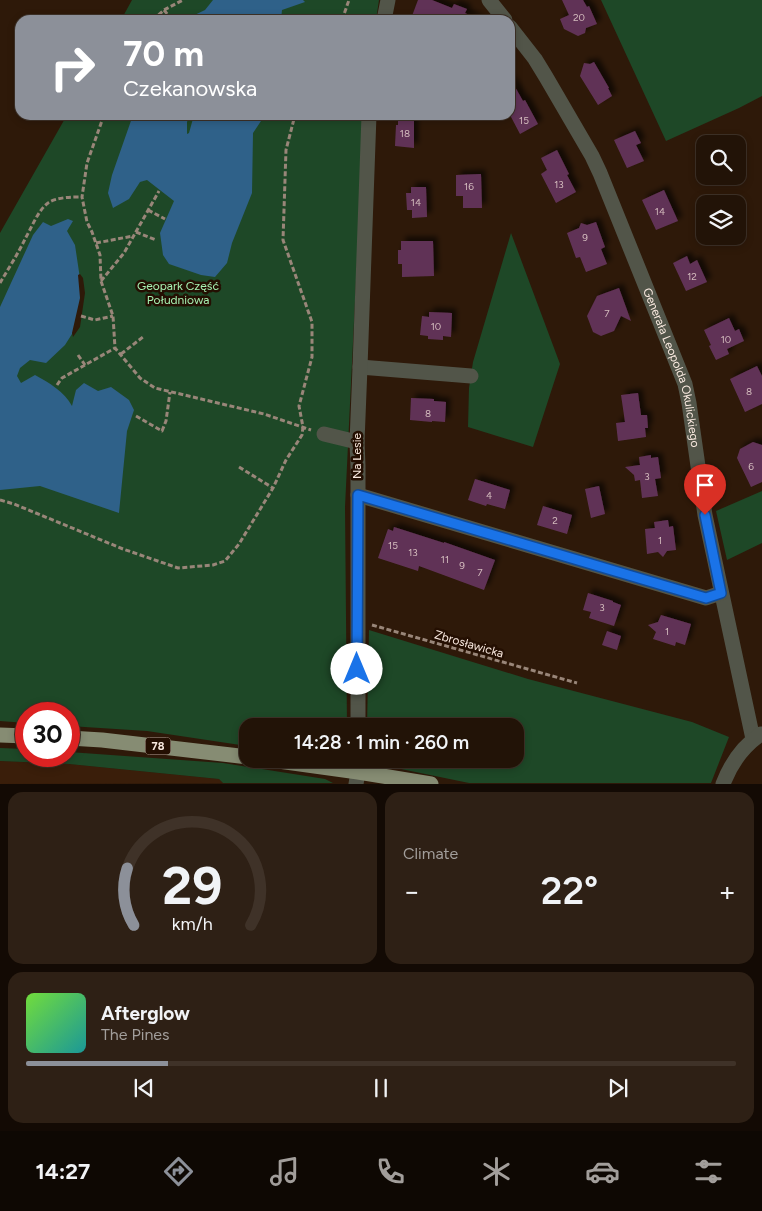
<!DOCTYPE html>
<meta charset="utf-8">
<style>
:root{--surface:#221307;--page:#2e2015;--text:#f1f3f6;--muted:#a29e9b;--line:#3f3228;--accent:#8c9099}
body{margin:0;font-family:Figtree,sans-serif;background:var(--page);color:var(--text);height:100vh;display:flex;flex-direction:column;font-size:19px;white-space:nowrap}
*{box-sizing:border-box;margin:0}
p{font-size:16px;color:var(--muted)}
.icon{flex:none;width:28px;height:28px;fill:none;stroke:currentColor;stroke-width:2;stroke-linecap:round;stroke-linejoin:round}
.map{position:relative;height:784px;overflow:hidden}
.details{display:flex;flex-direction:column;gap:8px;padding:8px;background:#130a04;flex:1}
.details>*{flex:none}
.top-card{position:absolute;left:15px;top:15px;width:500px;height:105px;border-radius:15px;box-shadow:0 2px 8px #0003,0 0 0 1px var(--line);background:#8c9099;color:#fff;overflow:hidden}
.tools{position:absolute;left:696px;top:135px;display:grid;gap:10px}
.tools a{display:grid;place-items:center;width:50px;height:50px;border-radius:10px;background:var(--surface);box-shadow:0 2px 8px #0003,0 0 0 1px var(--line);font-size:25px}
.speed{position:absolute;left:15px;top:702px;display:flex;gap:10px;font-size:25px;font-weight:700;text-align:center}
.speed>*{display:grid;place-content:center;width:65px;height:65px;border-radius:50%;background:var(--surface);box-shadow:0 2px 8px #0003,0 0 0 1px var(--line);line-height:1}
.speed .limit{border:8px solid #d22;background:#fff;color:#111}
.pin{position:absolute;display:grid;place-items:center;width:42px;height:42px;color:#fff;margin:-51px -21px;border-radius:50% 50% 50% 0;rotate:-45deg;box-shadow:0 0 5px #0007}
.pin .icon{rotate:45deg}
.me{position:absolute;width:55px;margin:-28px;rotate:0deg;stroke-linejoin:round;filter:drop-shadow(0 0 4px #0008)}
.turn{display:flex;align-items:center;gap:18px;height:105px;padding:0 25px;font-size:22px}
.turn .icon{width:65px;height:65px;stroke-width:2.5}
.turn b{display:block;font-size:35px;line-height:42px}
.big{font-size:38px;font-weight:600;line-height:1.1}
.details .tile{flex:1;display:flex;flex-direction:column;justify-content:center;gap:8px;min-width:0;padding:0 18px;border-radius:15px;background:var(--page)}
.details .dial{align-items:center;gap:0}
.dial svg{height:130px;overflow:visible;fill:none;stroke:var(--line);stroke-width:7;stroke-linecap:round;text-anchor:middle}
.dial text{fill:var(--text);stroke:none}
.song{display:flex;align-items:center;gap:15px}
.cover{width:60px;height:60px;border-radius:8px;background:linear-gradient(135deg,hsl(100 70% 55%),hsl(180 70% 35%))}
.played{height:5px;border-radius:2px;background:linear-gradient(90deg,var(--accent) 20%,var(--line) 20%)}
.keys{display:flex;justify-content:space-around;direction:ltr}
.heat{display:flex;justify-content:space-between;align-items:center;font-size:28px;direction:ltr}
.details .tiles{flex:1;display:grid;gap:8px;grid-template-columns:1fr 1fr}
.tile:last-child{grid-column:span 2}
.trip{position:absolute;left:239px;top:718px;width:285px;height:50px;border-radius:15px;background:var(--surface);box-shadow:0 2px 8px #0003,0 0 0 1px var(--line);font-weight:600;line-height:50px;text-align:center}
.tabs{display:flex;height:80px;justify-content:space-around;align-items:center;background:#0e0803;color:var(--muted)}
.tabs .icon{width:35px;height:35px}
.tabs .active{color:var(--accent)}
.tabs b{font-size:22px;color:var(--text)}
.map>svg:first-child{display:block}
.built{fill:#3a1e0a}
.green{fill:#1e4827}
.water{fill:#2f6189}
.pier{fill:#2e1909}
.building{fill:#613357;filter:url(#shadow)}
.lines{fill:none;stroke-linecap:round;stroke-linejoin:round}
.path{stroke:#998679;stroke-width:3;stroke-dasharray:5 2.5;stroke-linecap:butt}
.minor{stroke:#525549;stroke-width:15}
.major{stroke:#868c73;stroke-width:15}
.route-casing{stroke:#114b97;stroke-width:12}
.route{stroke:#1a73e8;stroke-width:9}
.labels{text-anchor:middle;stroke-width:5;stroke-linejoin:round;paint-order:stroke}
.number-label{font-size:10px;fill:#d4bcbe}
.shield{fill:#240f02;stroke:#baa89d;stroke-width:1}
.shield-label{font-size:11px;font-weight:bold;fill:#faeae0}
.park-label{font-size:12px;fill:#a6f1b2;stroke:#240f02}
.street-label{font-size:12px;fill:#faeae0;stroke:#240f02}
</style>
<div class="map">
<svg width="762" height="784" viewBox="0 0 762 784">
<defs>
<filter id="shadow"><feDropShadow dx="4.5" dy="-4.5" stdDeviation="2.5" flood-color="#0009"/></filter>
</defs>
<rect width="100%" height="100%" fill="#2e1909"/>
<path class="built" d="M0 761 69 764 219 779 223 783 0 784Z"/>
<path class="green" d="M132 0H379L376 20H121Z
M601 0H762V96L739 108 666 141Z
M67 115H364L345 507 347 726H248L247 746 147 731 69 726V714H26V723L0 721V233Z
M511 233 560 364 533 447 468 427 469 388 473 362Z
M762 491V543L727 560 716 511Z
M369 630 528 679 692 722 729 737 711 783H469L367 762V759H515V726H367Z
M0 748 26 749V756H69V752L223 763 325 779 333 783H223L219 779 69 764 0 761Z"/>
<path class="water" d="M213 0H303L305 2 282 10 281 20H184L205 10Z
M133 115H190L187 122V134L189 133 194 115H265L253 133 252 193 232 243 227 263 215 277 201 275 169 264 163 255 160 233 174 201 147 180 140 182 129 199 113 208 108 193 112 175Z
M68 219 73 221 67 231 75 245 82 292 77 326 65 345 46 363 30 360 20 368 17 376 21 383 35 375C49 383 64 391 72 406L76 390 84 383 98 391 111 387 129 400 134 410 127 431 119 513 40 486 0 490V307L33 235 43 222 51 226Z"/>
<path class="pier" d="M80 274 83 278 85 293 80 327 73 337 72 333 80 298 78 275Z"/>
<path class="building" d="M418 0H432L452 8 454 4 467 9 465 13 480 20H423L412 16Z
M562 0H583L587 7 589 6 597 24 586 28 585 33 578 36 564 29 560 19 569 15Z
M594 62 609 88H608L612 96 598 105 580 76 584 63 590 64Z
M510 78 523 101 525 100 538 124 520 134 510 115Z
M398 115H414V148L395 146 396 125H398Z
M635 131 641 143 636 145 644 161 627 168 614 140Z
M557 150 569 174 567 175 576 192 556 203 541 174 547 170 541 158Z
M481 174 482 208H463V196H456V175Z
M411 187H426L427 217 412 218V210H407L406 193H411Z
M664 190 678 221 656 230 642 200Z
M596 222 605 247 601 249 607 264 586 272 580 257 576 258 567 233 579 228 581 223 587 225Z
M401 241H433L434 276 402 277V264H398V250H401Z
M687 256 690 264 697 260 707 282 686 291 673 263Z
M619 288 631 321 621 316 614 331 601 336 593 332 587 316 597 296Z
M429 312 452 313 451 337 443 336V340L428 339V336L420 335 422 316 429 317Z
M729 318 735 331 739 329 744 341 727 349 729 354 716 360 709 346 711 345 704 330Z
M757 366 762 376V404L745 412 730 379Z
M638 393 641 415H647L648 428H645L646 437 618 441 616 423 625 422 621 395Z
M411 398 434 399V401L446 402 445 422 432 421V422L410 420Z
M753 442 762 445V482L751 487 737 458 740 449Z
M651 455V458L658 457 661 478 655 479 658 496 642 498 640 480 635 481 634 475 625 467 640 465 639 457Z
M475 479 510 490 505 509 487 504 486 506 468 500Z
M599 486 605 514 591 518 585 489Z
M543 506 572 515 567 534 537 525Z
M668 520 669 527 673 526 676 550 667 551 663 557 658 552 647 554 645 529 655 528 654 522Z
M394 527 444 543V542L495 560 484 590 419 566 418 571 378 558 388 529 393 531Z
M588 593 613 601V602L621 605 614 626 589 618 591 612 583 610Z
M661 615 691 624 685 645 676 642 675 646 653 639 656 632 648 625 658 622Z
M607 631 621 636 617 650 602 645Z"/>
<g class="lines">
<path class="path" d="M164 10 172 20
M153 20 164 10 183 0
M342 20 349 0
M104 115 87 163 82 197 87 222 92 232 100 255 101 281 113 316 115 348 140 378 155 388 264 414 311 430
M148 210 165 219
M136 232 156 240
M96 243 133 236
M101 281 124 253 159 191
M0 283C8 269 18 254 25 239 31 229 38 210 48 203 56 197 72 197 82 197
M81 316 95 320 113 316
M121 354 143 337
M78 355 85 365
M57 385 62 378 115 348
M136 416 162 431 166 421 170 392
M239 467 273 488
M0 500 14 504 123 549 178 568 213 565 225 561 239 544 273 488 286 460 302 435 303 427 299 406 312 357V322L283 240 286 150 295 115
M372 625 577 683"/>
<g class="minor">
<path d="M489 0 505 20"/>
<path d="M384 20 388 0"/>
<path id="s1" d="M510 27 535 59 546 77 592 156 600 173 685 384 689 403 705 515 753 739"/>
<path d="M360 367 471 376"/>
<path d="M324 434 357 442"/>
<path d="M358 495 706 598 721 593"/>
<path d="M358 726V466L357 442 360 367 369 115"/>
<path d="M356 784 358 772V759"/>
<path d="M723 784C731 763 743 746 761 734"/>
</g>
<path class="major" d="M0 735 26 736
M69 738 102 740 248 757
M264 759 358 772 431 784"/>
</g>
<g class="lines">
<g class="route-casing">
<path id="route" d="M357 669 358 495 706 598 721 593 705 515"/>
</g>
<use href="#route" class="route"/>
</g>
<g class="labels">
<g class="number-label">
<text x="579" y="21">20</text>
<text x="524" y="124">15</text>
<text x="405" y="137">18</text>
<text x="559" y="188">13</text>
<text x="469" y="190">16</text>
<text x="416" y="206">14</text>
<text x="660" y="215">14</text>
<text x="585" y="241">9</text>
<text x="692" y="280">12</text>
<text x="607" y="317">7</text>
<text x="436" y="330">10</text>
<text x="726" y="343">10</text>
<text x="749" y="395">8</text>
<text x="428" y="417">8</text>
<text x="751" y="470">6</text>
<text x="647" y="480">3</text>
<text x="489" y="499">4</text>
<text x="555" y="524">2</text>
<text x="660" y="544">1</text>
<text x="393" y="549">15</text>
<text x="413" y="556">13</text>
<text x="445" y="563">11</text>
<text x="462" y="569">9</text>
<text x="480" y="576">7</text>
<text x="602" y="611">3</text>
<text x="667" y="635">1</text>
</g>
<rect class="shield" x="145.5" y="737.5" width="25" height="17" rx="4"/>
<g class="shield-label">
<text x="158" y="750">78</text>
</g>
<g class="park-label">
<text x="178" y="290">Geopark Część<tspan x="178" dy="14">Południowa</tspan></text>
</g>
<g class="street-label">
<text dy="4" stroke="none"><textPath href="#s1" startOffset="380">Generała Leopolda Okulickiego</textPath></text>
<text transform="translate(357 456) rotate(-90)" y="4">Na Lesie</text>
<text transform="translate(469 644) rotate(16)" y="4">Zbrosławicka</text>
</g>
</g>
</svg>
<div class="tools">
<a><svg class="icon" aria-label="search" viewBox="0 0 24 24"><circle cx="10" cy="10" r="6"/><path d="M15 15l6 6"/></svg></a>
<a><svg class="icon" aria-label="layers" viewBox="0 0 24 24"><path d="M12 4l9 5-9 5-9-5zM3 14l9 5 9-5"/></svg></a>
</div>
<div class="speed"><div class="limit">30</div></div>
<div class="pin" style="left:705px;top:515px;background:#d93025"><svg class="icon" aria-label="arrive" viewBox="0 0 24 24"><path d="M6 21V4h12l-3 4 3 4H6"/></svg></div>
<svg class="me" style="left:357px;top:669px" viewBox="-20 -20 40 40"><circle r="19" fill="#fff"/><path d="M0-13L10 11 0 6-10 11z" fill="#1a73e8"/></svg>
<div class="trip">14:28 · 1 min · 260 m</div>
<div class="top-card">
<div class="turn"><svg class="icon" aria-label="right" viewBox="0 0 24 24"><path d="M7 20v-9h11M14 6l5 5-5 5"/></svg><div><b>70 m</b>Czekanowska</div></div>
</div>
</div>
<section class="details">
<div class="tiles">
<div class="tile dial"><svg viewBox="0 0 100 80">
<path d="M14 69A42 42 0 1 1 86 69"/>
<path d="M14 69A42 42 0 0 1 10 34" stroke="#8c9099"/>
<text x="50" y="56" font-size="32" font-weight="700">29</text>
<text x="50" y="72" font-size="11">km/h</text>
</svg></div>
<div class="tile"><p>Climate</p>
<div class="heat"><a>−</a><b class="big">22°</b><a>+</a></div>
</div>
<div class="tile">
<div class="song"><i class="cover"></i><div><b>Afterglow</b><p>The Pines</p></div></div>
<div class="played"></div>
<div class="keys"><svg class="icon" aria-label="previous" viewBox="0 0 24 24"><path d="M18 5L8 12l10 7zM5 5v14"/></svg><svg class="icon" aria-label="pause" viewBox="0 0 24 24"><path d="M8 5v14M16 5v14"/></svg><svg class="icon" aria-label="next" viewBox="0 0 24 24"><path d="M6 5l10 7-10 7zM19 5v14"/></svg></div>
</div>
</div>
</section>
<nav class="tabs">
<b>14:27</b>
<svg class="icon active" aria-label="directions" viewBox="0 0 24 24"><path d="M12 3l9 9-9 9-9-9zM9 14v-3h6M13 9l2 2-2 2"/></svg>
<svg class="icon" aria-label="music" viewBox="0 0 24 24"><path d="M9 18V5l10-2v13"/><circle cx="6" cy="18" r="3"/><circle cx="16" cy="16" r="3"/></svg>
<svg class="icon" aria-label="phone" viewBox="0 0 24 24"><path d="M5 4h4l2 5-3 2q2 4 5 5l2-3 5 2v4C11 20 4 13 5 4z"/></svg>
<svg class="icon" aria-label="climate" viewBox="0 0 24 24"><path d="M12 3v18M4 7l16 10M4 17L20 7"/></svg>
<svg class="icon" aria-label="car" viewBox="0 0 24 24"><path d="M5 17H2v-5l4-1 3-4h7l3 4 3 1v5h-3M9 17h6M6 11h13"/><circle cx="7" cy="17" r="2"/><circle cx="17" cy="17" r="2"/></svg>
<svg class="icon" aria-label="filters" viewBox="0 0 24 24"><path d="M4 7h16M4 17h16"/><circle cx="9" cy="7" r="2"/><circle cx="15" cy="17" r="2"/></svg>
</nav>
